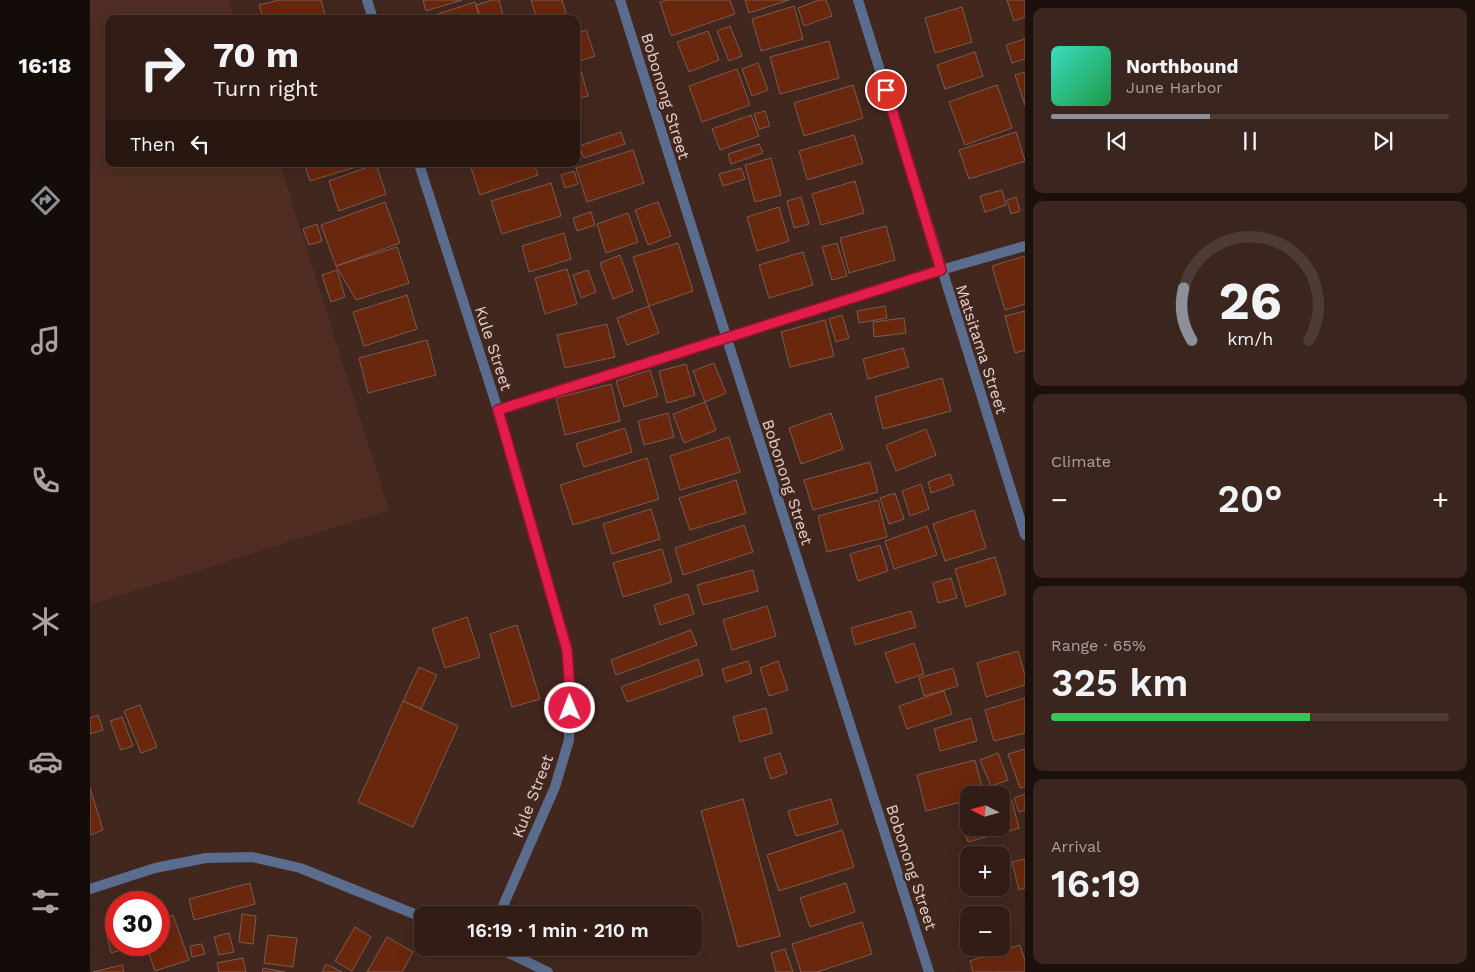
<!DOCTYPE html>
<meta charset="utf-8">
<style>
:root{--surface:#321d16;--page:#3a261f;--text:#f1f3f6;--muted:#a8a2a1;--line:#4d3b35;--accent:#8c9099}
body{margin:0;font-family:"Work Sans",sans-serif;background:var(--page);color:var(--text);height:100vh;display:flex;flex-direction:column;font-size:19px;white-space:nowrap}
*{box-sizing:border-box;margin:0}
p{font-size:16px;color:var(--muted)}
.icon{flex:none;width:28px;height:28px;fill:none;stroke:currentColor;stroke-width:2;stroke-linecap:round;stroke-linejoin:round}
.map{position:relative;flex:1;overflow:hidden}
.drawer{display:flex;flex-direction:column;gap:8px;padding:8px;background:#1c100c;width:450px}
.drawer>*{flex:none}
.guide{position:absolute;left:15px;top:15px;width:475px;height:152px;border-radius:10px;box-shadow:0 5px 20px #0002,0 0 0 1px var(--line);background:#321d16;color:var(--text);overflow:hidden}
.needle{width:32px;rotate:276deg}
.fabs{position:absolute;left:870px;top:786px;display:grid;gap:10px}
.fabs a{display:grid;place-items:center;width:50px;height:50px;border-radius:10px;background:var(--surface);box-shadow:0 5px 20px #0002,0 0 0 1px var(--line);font-size:25px}
.speed{position:absolute;left:15px;top:891px;display:flex;gap:10px;font-size:25px;font-weight:700;text-align:center}
.speed>*{display:grid;place-content:center;width:65px;height:65px;border-radius:50%;background:var(--surface);box-shadow:0 5px 20px #0002,0 0 0 1px var(--line);line-height:1}
.speed .limit{border:8px solid #d22;background:#fff;color:#111}
.pin{position:absolute;display:grid;place-items:center;width:42px;height:42px;color:#fff;margin:-21px;border:2px solid #fff;border-radius:50%;box-shadow:0 1px 5px #0007}
.me{position:absolute;width:55px;margin:-28px;rotate:359deg;stroke-linejoin:round;filter:drop-shadow(0 0 4px #0008)}
.turn{display:flex;align-items:center;gap:18px;height:105px;padding:0 25px;font-size:22px}
.turn .icon{width:65px;height:65px;stroke-width:2.5}
.turn b{display:block;font-size:35px;line-height:42px}
.then{display:flex;align-items:center;height:48px;padding:0 25px;background:#0003;gap:10px;font-size:19px}
.big{font-size:38px;font-weight:600;line-height:1.1}
.drawer .card{flex:1;display:flex;flex-direction:column;justify-content:center;gap:8px;min-width:0;padding:0 18px;border-radius:10px;background:var(--page)}
.drawer .dial{align-items:center;gap:0}
.dial svg{height:130px;overflow:visible;fill:none;stroke:var(--line);stroke-width:7;stroke-linecap:round;text-anchor:middle}
.dial text{fill:var(--text);stroke:none}
.song{display:flex;align-items:center;gap:15px}
.cover{width:60px;height:60px;border-radius:8px;background:linear-gradient(135deg,hsl(170 70% 55%),hsl(140 70% 35%))}
.played{height:5px;border-radius:2px;background:linear-gradient(90deg,var(--accent) 40%,var(--line) 40%)}
.keys{display:flex;justify-content:space-around;direction:ltr}
.heat{display:flex;justify-content:space-between;align-items:center;font-size:28px;direction:ltr}
.charge{height:8px;border-radius:4px;background:linear-gradient(90deg,#34c759 65%,var(--line) 0)}
.trip{position:absolute;left:324px;top:906px;width:288px;height:50px;border-radius:10px;background:var(--surface);box-shadow:0 5px 20px #0002,0 0 0 1px var(--line);font-weight:600;line-height:50px;text-align:center}
main{display:flex;flex:1;min-height:0}
.menu{display:flex;flex-direction:column;width:90px;justify-content:space-around;align-items:center;background:#140c09;color:var(--muted)}
.menu .icon{width:35px;height:35px}
.menu .current{color:var(--accent)}
.menu b{font-size:22px;color:var(--text)}
.map>svg:first-child{display:block}
.built{fill:#4f2d22}
.building{fill:#69270d;stroke:#7a5c51}
.lines{fill:none;stroke-linecap:round;stroke-linejoin:round}
.street{stroke:#5a6d8e;stroke-width:10}
.route-casing{stroke:#92132f;stroke-width:12}
.route{stroke:#e11d48;stroke-width:9}
.labels{text-anchor:middle;stroke-width:5;stroke-linejoin:round;paint-order:stroke}
.street-label{font-size:16px;fill:#e2d0ca;stroke:#42271e}
</style>
<main>
<nav class="menu">
<b>16:18</b>
<svg class="icon current" aria-label="directions" viewBox="0 0 24 24"><path d="M12 3l9 9-9 9-9-9zM9 14v-3h6M13 9l2 2-2 2"/></svg>
<svg class="icon" aria-label="music" viewBox="0 0 24 24"><path d="M9 18V5l10-2v13"/><circle cx="6" cy="18" r="3"/><circle cx="16" cy="16" r="3"/></svg>
<svg class="icon" aria-label="phone" viewBox="0 0 24 24"><path d="M5 4h4l2 5-3 2q2 4 5 5l2-3 5 2v4C11 20 4 13 5 4z"/></svg>
<svg class="icon" aria-label="climate" viewBox="0 0 24 24"><path d="M12 3v18M4 7l16 10M4 17L20 7"/></svg>
<svg class="icon" aria-label="car" viewBox="0 0 24 24"><path d="M5 17H2v-5l4-1 3-4h7l3 4 3 1v5h-3M9 17h6M6 11h13"/><circle cx="7" cy="17" r="2"/><circle cx="17" cy="17" r="2"/></svg>
<svg class="icon" aria-label="filters" viewBox="0 0 24 24"><path d="M4 7h16M4 17h16"/><circle cx="9" cy="7" r="2"/><circle cx="15" cy="17" r="2"/></svg>
</nav>
<div class="map">
<svg width="935" height="972" viewBox="0 0 935 972">
<rect width="100%" height="100%" fill="#42271e"/>
<path class="built" d="M0 0H139L145 19H19V164H190L299 510 0 605Z"/>
<path class="building" d="M189 0H231L236 19H173L169 5Z
M333 0H372L336 11Z
M403 0H409L414 19H391L386 5Z
M441 0H472L478 19H447Z
M577 0H640L645 14 581 36 570 2Z
M655 0H699L659 13Z
M729 0H736L742 16 714 26 708 8Z
M917 0H935V17L924 21Z
M385 2 390 19H346L345 15Z
M704 6 713 39 671 51 662 19Z
M872 7 882 42 845 53 835 18Z
M640 26 652 56 639 61 627 31Z
M496 30 505 56 486 62V34Z
M618 31 629 60 599 72 587 42Z
M935 39V59L922 63 916 45Z
M739 41 749 78 690 94 680 57Z
M885 52 893 76 855 89 847 65Z
M668 63 678 90 662 96 652 69Z
M647 69 660 105 612 122 599 86Z
M491 71 498 96 486 99V73Z
M935 72V105L925 75Z
M763 85 773 118 714 136 704 103Z
M907 85 922 128 875 145 859 102Z
M675 111 680 126 669 129 664 114Z
M661 115 669 136 630 150 622 129Z
M531 132 535 144 494 158 489 146Z
M926 132 935 161 879 179 869 150Z
M764 135 773 163 717 180 709 151Z
M669 144 673 153 641 164 638 154Z
M543 150 554 183 497 202 486 168Z
M681 158 691 195 665 202 655 165Z
M214 164H275L220 181Z
M286 164 296 194 249 211 239 181Z
M392 164H444L448 175 390 195 381 168Z
M651 168 655 179 633 186 629 174Z
M484 171 488 184 475 188 471 175Z
M765 181 774 213 731 225 722 194Z
M461 183 471 216 412 234 401 201Z
M912 190 916 205 895 212 890 196Z
M711 197 719 224 704 228 697 201Z
M926 197 930 211 921 214 917 200Z
M295 202 310 243 246 266 231 225Z
M568 202 581 236 558 245 545 210Z
M689 207 699 241 667 251 657 217Z
M501 212 505 225 487 231 483 218Z
M538 213 548 242 516 253 507 224Z
M227 224 232 241 219 245 213 229Z
M796 226 805 260 759 273 750 238Z
M474 233 481 259 439 272 432 246Z
M588 243 603 291 559 306 543 257Z
M747 243 757 276 742 280 732 247Z
M307 247 319 283 266 300 246 266Z
M713 252 723 285 679 298 669 265Z
M530 255 543 291 523 299 510 263Z
M935 256V304L915 310 902 266Z
M477 269 487 304 455 314 445 278Z
M247 270 255 297 241 302 232 275Z
M498 270 506 292 491 298 483 275Z
M317 295 327 329 274 346 263 312Z
M559 306 569 333 537 345 527 318Z
M795 306 797 318 769 323 767 311Z
M935 311V350L925 353 915 316Z
M752 315 759 338 746 342 739 319Z
M814 318 816 333 784 337 783 322Z
M735 320 744 356 700 367 691 332Z
M517 324 525 357 475 368 467 335Z
M337 340 346 375 278 393 269 358Z
M813 348 819 367 778 379 773 359Z
M624 363 636 393 615 402 603 371Z
M596 364 605 395 577 403 569 371Z
M560 370 568 396 534 407 526 381Z
M852 378 861 411 793 429 785 397Z
M521 384 530 421 475 435 466 398Z
M615 402 626 430 594 443 583 414Z
M578 413 584 437 554 445 548 421Z
M741 413 753 449 711 464 699 428Z
M535 428 542 452 494 467 486 444Z
M836 429 846 455 806 471 796 445Z
M639 437 650 472 590 490 580 456Z
M557 458 569 499 483 525 470 485Z
M780 462 788 492 723 510 714 480Z
M860 474 864 485 841 493 838 482Z
M646 480 656 513 600 530 589 498Z
M831 484 839 509 820 516 812 491Z
M805 493 814 519 799 524 790 498Z
M788 500 797 537 737 552 728 516Z
M561 509 570 539 522 554 513 524Z
M884 510 896 548 855 561 843 524Z
M654 525 663 552 593 575 585 548Z
M837 526 847 555 804 569 795 541Z
M790 545 798 571 768 581 760 554Z
M572 549 582 582 533 597 523 563Z
M905 557 916 594 876 607 865 569Z
M663 570 668 591 613 605 607 585Z
M861 578 867 598 848 603 843 583Z
M598 594 604 614 570 625 564 605Z
M677 606 686 636 642 650 633 620Z
M821 611 826 627 765 645 761 628Z
M377 617 390 657 355 668 342 629Z
M427 625 450 699 422 707 400 634Z
M601 630 607 645 526 675 521 660Z
M824 643 834 674 806 683 795 653Z
M928 651 935 675V685L896 697 887 663Z
M608 659 613 675 537 702 531 687Z
M658 661 662 673 636 682 632 669Z
M688 661 698 690 679 696 670 668Z
M329 667 347 675 331 709 313 701Z
M863 668 868 686 834 696 829 678Z
M854 691 862 714 817 729 809 706Z
M935 698V733L904 741 895 710Z
M313 701 368 726 323 827 268 802Z
M50 705 67 747 51 753 34 711Z
M676 708 682 733 650 742 643 717Z
M8 715 13 730 0 734V718Z
M32 717 43 746 31 750 20 721Z
M881 718 887 741 850 751 844 729Z
M935 749V787L930 788 918 754Z
M690 753 697 773 681 779 674 758Z
M908 753 918 780 901 786 890 760Z
M885 760 894 795H879V800L836 811 827 775Z
M0 788 13 830 0 835Z
M935 794V810L929 812 924 798Z
M653 799 690 936 648 947 611 811Z
M741 799 748 824 706 836 698 811Z
M922 801 929 828 913 833 911 804Z
M879 820V828H893L896 837 878 842 872 823Z
M752 830 764 867 689 891 677 855Z
M909 850 911 855H898V854Z
M911 857 916 873 911 875Z
M935 859V888L929 890 922 862Z
M160 883 165 904 104 920 99 899Z
M756 883 765 912 720 927 710 898Z
M152 914 166 916 163 944 149 942Z
M83 915 99 960 65 971 56 945H69V920Z
M772 922 782 954 727 972H711L702 944Z
M265 927 281 937 262 971 245 961Z
M26 933V945H33L35 949 21 953 17 936Z
M139 933 144 952 129 955 124 937Z
M178 935 207 938 203 967 174 963Z
M297 937 323 952 312 972H277Z
M112 944 115 954 102 957 100 946Z
M930 945 935 961V972H883L880 961Z
M695 949 703 972H686L681 953Z
M153 958 156 972H129L127 963Z
M236 964 252 972H232Z
M32 965 34 972H3Z
M173 968 195 972H172Z"/>
<g class="lines">
<path class="street" d="M277 0 283 19
M530 0 637 339 839 972
M768 0 935 535
M329 164 408 410 477 650 480 691 479 740 465 787 409 915
M408 410 851 270 935 246
M0 889 65 868 116 858 162 857 210 868 332 917
M408 948 458 972"/>
</g>
<g class="lines">
<g class="route-casing">
<path id="route" d="M480 708V691L477 650 408 410 851 270 796 90"/>
</g>
<use href="#route" class="route"/>
</g>
<g class="labels">
<g class="street-label">
<text transform="translate(576 96) rotate(73)" y="6">Bobonong Street</text>
<text transform="translate(404 348) rotate(72)" y="6">Kule Street</text>
<text transform="translate(892 349) rotate(72)" y="6">Matsitama Street</text>
<text transform="translate(698 482) rotate(72)" y="6">Bobonong Street</text>
<text transform="translate(442 796) rotate(-69)" y="6">Kule Street</text>
<text transform="translate(822 867) rotate(72)" y="6">Bobonong Street</text>
</g>
</g>
</svg>
<div class="fabs">
<a><svg class="needle" viewBox="-14 -14 28 28"><path d="M0-13l5 13h-10z" fill="#e53935"/><path d="M0 13l5-13h-10z" fill="#a8a2a1"/></svg></a>
<a>+</a>
<a>−</a>
</div>
<div class="speed"><div class="limit">30</div></div>
<div class="pin" style="left:796px;top:90px;background:#d93025"><svg class="icon" aria-label="arrive" viewBox="0 0 24 24"><path d="M6 21V4h12l-3 4 3 4H6"/></svg></div>
<svg class="me" style="left:480px;top:708px" viewBox="-20 -20 40 40"><circle r="17" fill="#e11d48" stroke="#fff" stroke-width="3"/><path d="M0-11L8 9 0 5-8 9z" fill="#fff"/></svg>
<div class="trip">16:19 · 1 min · 210 m</div>
<div class="guide">
<div class="turn"><svg class="icon" aria-label="right" viewBox="0 0 24 24"><path d="M7 20v-9h11M14 6l5 5-5 5"/></svg><div><b>70 m</b>Turn right</div></div>
<div class="then">Then<svg class="icon" aria-label="left" viewBox="0 0 24 24"><path d="M17 20v-9H6M10 6l-5 5 5 5"/></svg></div>
</div>
</div>
<section class="drawer">
<div class="card">
<div class="song"><i class="cover"></i><div><b>Northbound</b><p>June Harbor</p></div></div>
<div class="played"></div>
<div class="keys"><svg class="icon" aria-label="previous" viewBox="0 0 24 24"><path d="M18 5L8 12l10 7zM5 5v14"/></svg><svg class="icon" aria-label="pause" viewBox="0 0 24 24"><path d="M8 5v14M16 5v14"/></svg><svg class="icon" aria-label="next" viewBox="0 0 24 24"><path d="M6 5l10 7-10 7zM19 5v14"/></svg></div>
</div>
<div class="card dial"><svg viewBox="0 0 100 80">
<path d="M14 69A42 42 0 1 1 86 69"/>
<path d="M14 69A42 42 0 0 1 9 37" stroke="#8c9099"/>
<text x="50" y="56" font-size="32" font-weight="700">26</text>
<text x="50" y="72" font-size="11">km/h</text>
</svg></div>
<div class="card"><p>Climate</p>
<div class="heat"><a>−</a><b class="big">20°</b><a>+</a></div>
</div>
<div class="card"><p>Range · 65%</p><b class="big">325 km</b><div class="charge"></div></div>
<div class="card"><p>Arrival</p><b class="big">16:19</b></div>
</section>
</main>
